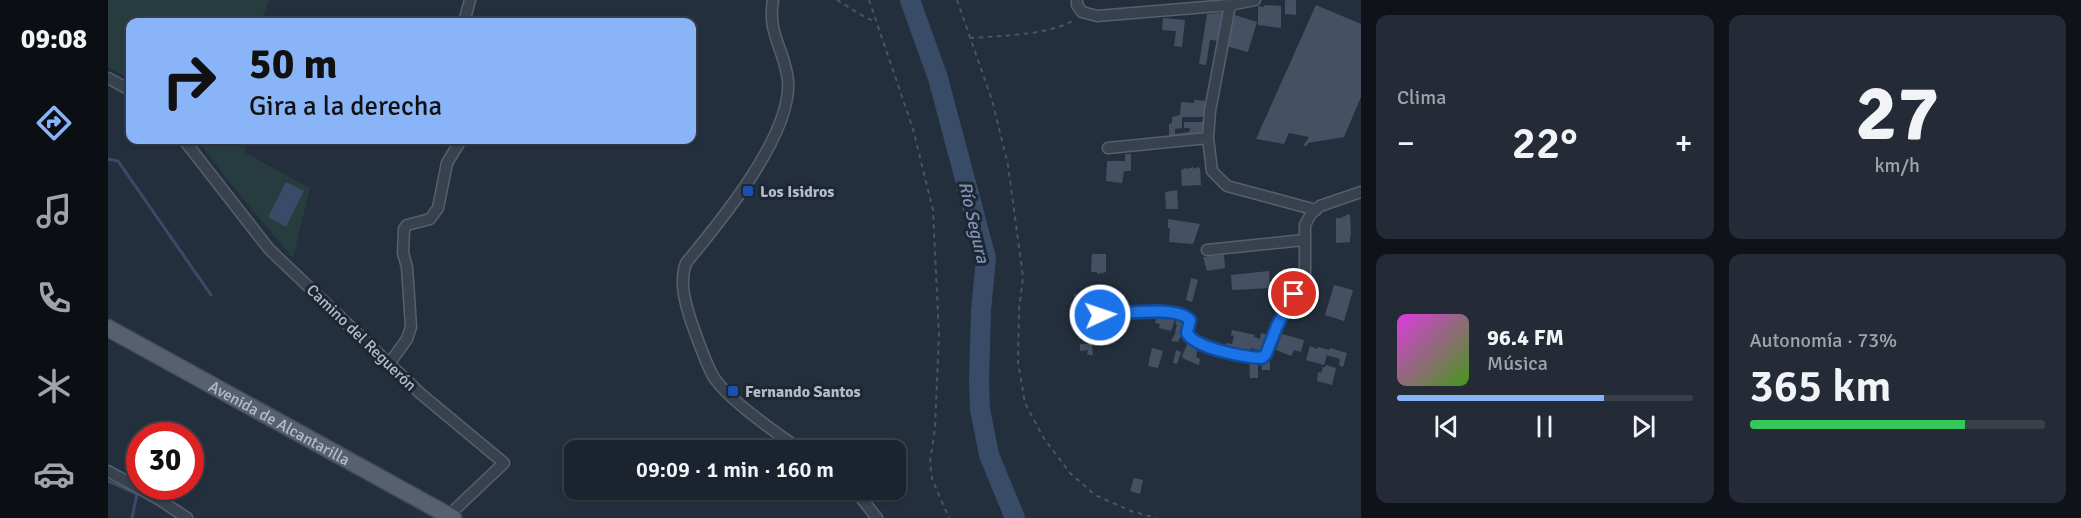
<!DOCTYPE html>
<html lang="es">
<meta charset="utf-8">
<style>
:root{--surface:#1b232e;--page:#242b36;--text:#f1f3f6;--muted:#a0a4aa;--line:#39404a;--accent:#8ab4f8}
body{margin:0;font-family:Signika,sans-serif;background:var(--page);color:var(--text);height:100vh;display:flex;flex-direction:column;font-size:22px;white-space:nowrap}
*{box-sizing:border-box;margin:0}
p{font-size:20px;color:var(--muted)}
.icon{flex:none;width:33px;height:33px;fill:none;stroke:currentColor;stroke-width:2;stroke-linecap:round;stroke-linejoin:round}
.map{position:relative;flex:1;overflow:hidden}
.sheet{display:flex;flex-direction:column;gap:15px;padding:15px;background:#0f1319;width:720px}
.sheet>*{flex:none}
.top-card{position:absolute;left:18px;top:18px;width:570px;height:126px;border-radius:12px;box-shadow:0 2px 4px #0004,0 0 0 2px var(--line);background:#8ab4f8;color:#111;overflow:hidden}
.speed{position:absolute;left:18px;top:422px;display:flex;gap:12px;font-size:30px;font-weight:700;text-align:center}
.speed>*{display:grid;place-content:center;width:78px;height:78px;border-radius:50%;background:var(--surface);box-shadow:0 2px 4px #0004,0 0 0 2px var(--line);line-height:1}
.speed .limit{border:9px solid #d22;background:#fff;color:#111}
.pin{position:absolute;display:grid;place-items:center;width:51px;height:51px;color:#fff;margin:-26px;border:3px solid #fff;border-radius:50%;box-shadow:0 2px 6px #0007}
.me{position:absolute;width:66px;margin:-33px;rotate:87deg;stroke-linejoin:round;filter:drop-shadow(0 0 4px #0008)}
.turn{display:flex;align-items:center;gap:21px;height:126px;padding:0 24px;font-size:27px}
.turn .icon{width:78px;height:78px;stroke-width:2.5}
.turn b{display:block;font-size:42px;line-height:51px}
.big{font-size:45px;font-weight:600;line-height:1.1}
.sheet .widget{flex:1;display:flex;flex-direction:column;justify-content:center;gap:9px;min-width:0;padding:0 21px;border-radius:12px;background:var(--page)}
.sheet .dial{align-items:center;gap:0}
.dial b{font-size:78px;line-height:1}
.song{display:flex;align-items:center;gap:18px}
.cover{width:72px;height:72px;border-radius:9px;background:linear-gradient(135deg,hsl(300 70% 55%),hsl(100 70% 35%))}
.played{height:6px;border-radius:3px;background:linear-gradient(90deg,var(--accent) 70%,var(--line) 70%)}
.keys{display:flex;justify-content:space-around;direction:ltr}
.heat{display:flex;justify-content:space-between;align-items:center;font-size:33px;direction:ltr}
.charge{height:9px;border-radius:4px;background:linear-gradient(90deg,#34c759 73%,var(--line) 0)}
.sheet .tiles{flex:1;display:grid;gap:15px;grid-template-columns:repeat(2,1fr)}
.trip{position:absolute;left:456px;top:440px;width:342px;height:60px;border-radius:12px;background:var(--surface);box-shadow:0 2px 4px #0004,0 0 0 2px var(--line);font-weight:600;line-height:60px;text-align:center}
main{display:flex;flex:1;min-height:0}
.tab-bar{display:flex;flex-direction:column;width:108px;justify-content:space-around;align-items:center;background:#0b0e12;color:var(--muted)}
.tab-bar .icon{width:42px;height:42px}
.tab-bar .selected{color:var(--accent)}
.tab-bar b{font-size:27px;color:var(--text)}
.map>svg:first-child{display:block}
.green{fill:#263c3f}
.water{fill:#394c67}
.lines{fill:none;stroke-linecap:round;stroke-linejoin:round}
.stream{stroke:#394c67;stroke-width:3}
.river{stroke:#394c67;stroke-width:20}
.building{fill:#455162}
.minor-casing{stroke:#565f6c;stroke-width:13}
.primary-casing{stroke:#414a57;stroke-width:19}
.path{stroke:#44595c;stroke-width:2;stroke-dasharray:4.5 4.5;stroke-linecap:butt}
.minor{stroke:#38414e;stroke-width:10}
.primary{stroke:#56606e;stroke-width:16}
.route-casing{stroke:#114b97;stroke-width:15}
.route{stroke:#1a73e8;stroke-width:10}
.transit-dot{fill:#1a4fb4;stroke:#1d2633;stroke-width:2}
.labels{text-anchor:middle;stroke-width:6;stroke-linejoin:round;paint-order:stroke}
.poi-label{font-size:16px;font-weight:bold;fill:#b4bcc9;stroke:#1d2633;text-anchor:start}
.street-label{font-size:16px;fill:#b4bcc9;stroke:#1d2633}
.water-label{font-size:18px;font-style:italic;fill:#7c92b1;stroke:#1d2633}
</style>
<main>
<nav class="tab-bar">
<b>09:08</b>
<svg class="icon selected" aria-label="directions" viewBox="0 0 24 24"><path d="M12 3l9 9-9 9-9-9zM9 14v-3h6M13 9l2 2-2 2"/></svg>
<svg class="icon" aria-label="music" viewBox="0 0 24 24"><path d="M9 18V5l10-2v13"/><circle cx="6" cy="18" r="3"/><circle cx="16" cy="16" r="3"/></svg>
<svg class="icon" aria-label="phone" viewBox="0 0 24 24"><path d="M5 4h4l2 5-3 2q2 4 5 5l2-3 5 2v4C11 20 4 13 5 4z"/></svg>
<svg class="icon" aria-label="climate" viewBox="0 0 24 24"><path d="M12 3v18M4 7l16 10M4 17L20 7"/></svg>
<svg class="icon" aria-label="car" viewBox="0 0 24 24"><path d="M5 17H2v-5l4-1 3-4h7l3 4 3 1v5h-3M9 17h6M6 11h13"/><circle cx="7" cy="17" r="2"/><circle cx="17" cy="17" r="2"/></svg>
</nav>
<div class="map">
<svg width="1253" height="518" viewBox="0 0 1253 518">
<rect width="100%" height="100%" fill="#242f3e"/>
<path class="green" d="M0 0H161L153 22H22V79L0 67Z
M90 140H140L136 152 202 188 185 258 117 177Z"/>
<path class="water" d="M178 182 196 191 178 227 160 217Z"/>
<g class="lines">
<path class="stream" d="M0 159 10 161 103 295
M0 481 29 494 24 518"/>
<path class="river" d="M802 0 830 78 878 258 873 311 871 381 872 409 881 455 907 518"/>
</g>
<path class="building" d="M1177 0H1188V15L1177 14Z
M1156 5 1173 6V28L1150 25V6L1156 7Z
M1208 5 1253 24V97L1236 137 1200 143 1199 146H1195L1201 137 1181 133 1176 144 1148 139Z
M1113 13 1117 14 1113 41 1102 40 1098 65 1091 64 1099 14Z
M1127 15 1149 22 1140 52 1118 46Z
M1055 18 1077 20 1074 47 1066 46 1068 31 1054 30Z
M1086 100 1101 101 1100 117H1074V128L1067 129V134L1081 132 1082 128H1076V122H1097V137L1061 139V124L1064 123V117L1072 115 1073 102 1086 103Z
M1017 154H1023V171H1016L1014 183 998 181 999 161H1017Z
M1085 167 1086 169 1090 167 1092 168 1093 185 1074 186 1073 170 1077 168 1079 169Z
M1069 190 1070 209H1058L1057 192Z
M1238 214 1242 215 1243 235H1242V242L1228 243V218H1234V217L1238 216Z
M1060 219 1092 224 1085 244 1061 242 1062 228H1060Z
M984 254H998V272L989 274V272H983Z
M1116 255 1117 268 1099 271 1095 257Z
M1161 271 1162 288 1124 290 1123 275Z
M1083 278 1090 280 1084 302 1078 300Z
M1226 285 1245 290 1236 321 1217 315Z
M966 294 973 295V310H966Z
M1049 316 1068 317 1063 331 1051 328 1052 324 1047 323Z
M1070 317 1079 322 1070 342 1063 341 1068 332H1067L1069 325 1067 324Z
M983 321 994 323V336H976L975 324H982Z
M1124 330 1147 335 1146 337 1152 339 1153 333 1161 335 1155 351 1143 348 1141 351 1118 346V343L1124 344 1126 336 1123 335Z
M1174 334 1196 340 1193 352 1186 350 1183 356 1168 350Z
M1080 342 1090 348 1088 357 1092 359 1091 365 1076 359 1074 356Z
M972 344H984L985 355H979L980 350 972 351Z
M1202 346 1209 349 1210 347 1221 350 1222 348 1239 353 1235 367 1231 365 1232 359 1219 355 1216 365 1198 360Z
M1044 348 1055 351 1050 368 1040 366Z
M1068 350 1073 352 1069 364 1065 363Z
M1141 359H1150V378H1142Z
M1153 361 1162 362V370H1154Z
M1218 365 1228 368 1224 385 1209 381 1210 372 1213 373 1215 367H1217Z
M1026 478 1035 480 1032 494 1022 491Z"/>
<g class="lines">
<g class="minor-casing">
<path id="minor" d="M665 0C659 34 677 50 680 81 684 135 612 222 578 263 571 282 577 302 583 321 590 340 596 359 605 376 618 398 671 435 693 450
M969 0V5L974 12 989 16 1122 5 1147 0
M356 22 362 0
M0 78 22 90
M1100 138 1104 171 1119 186 1208 210
M76 140 161 249 313 394 396 463 340 516
M1000 148 1100 138 1102 111 1122 5
M1099 250 1196 240
M992 315C1012 314 1069 305 1082 320L1079 333C1088 350 1136 356 1154 358L1158 354 1169 326 1197 273V225L1203 214 1212 206 1253 192
M281 364 299 339 303 327 299 267 295 253 296 229 299 225 322 219 330 208 339 163 353 140
M0 471 52 500 79 518
M746 489 769 518"/>
</g>
<g class="primary-casing">
<g id="primary">
<path id="s1" d="M0 328 345 518"/>
</g>
</g>
<path class="path" d="M729 0 755 16 768 22
M761 0 805 129 825 210 831 335 827 428 822 462 824 479 841 518
M849 0 884 100 900 165 915 277 911 310 910 362 917 403 935 437 962 473 987 495 1023 511 1048 518
M862 38C889 36 946 35 967 19"/>
<use href="#minor" class="minor"/>
<use href="#primary" class="primary"/>
</g>
<g class="lines">
<g class="route-casing">
<path id="route" d="M992 315C1012 314 1069 305 1082 320L1079 333C1088 349 1137 357 1154 358L1158 354 1169 326 1186 294"/>
</g>
<use href="#route" class="route"/>
</g>
<g class="transit-dot">
<rect x="634" y="185" width="12" height="12" rx="3"/>
<rect x="619" y="385" width="12" height="12" rx="3"/>
</g>
<g class="labels">
<g class="poi-label">
<text x="652" y="197">Los Isidros</text>
<text x="637" y="397">Fernando Santos</text>
</g>
<g class="street-label">
<text transform="translate(254 337) rotate(44)" y="6">Camino del Reguerón</text>
<text dy="6" stroke="none"><textPath href="#s1" startOffset="196">Avenida de Alcantarilla</textPath></text>
</g>
<g class="water-label">
<text transform="translate(866 222) rotate(77)" y="6">Río Segura</text>
</g>
</g>
</svg>
<div class="speed"><div class="limit">30</div></div>
<div class="pin" style="left:1186px;top:294px;background:#d93025"><svg class="icon" aria-label="arrive" viewBox="0 0 24 24"><path d="M6 21V4h12l-3 4 3 4H6"/></svg></div>
<svg class="me" style="left:992px;top:315px" viewBox="-20 -20 40 40"><circle r="17" fill="#1a73e8" stroke="#fff" stroke-width="3"/><path d="M0-11L8 9 0 5-8 9z" fill="#fff"/></svg>
<div class="trip">09:09 · 1 min · 160 m</div>
<div class="top-card">
<div class="turn"><svg class="icon" aria-label="right" viewBox="0 0 24 24"><path d="M7 20v-9h11M14 6l5 5-5 5"/></svg><div><b>50 m</b>Gira a la derecha</div></div>
</div>
</div>
<section class="sheet">
<div class="tiles">
<div class="widget"><p>Clima</p>
<div class="heat"><a>−</a><b class="big">22°</b><a>+</a></div>
</div>
<div class="widget dial"><b>27</b><p>km/h</p></div>
<div class="widget">
<div class="song"><i class="cover"></i><div><b>96.4 FM</b><p>Música</p></div></div>
<div class="played"></div>
<div class="keys"><svg class="icon" aria-label="previous" viewBox="0 0 24 24"><path d="M18 5L8 12l10 7zM5 5v14"/></svg><svg class="icon" aria-label="pause" viewBox="0 0 24 24"><path d="M8 5v14M16 5v14"/></svg><svg class="icon" aria-label="next" viewBox="0 0 24 24"><path d="M6 5l10 7-10 7zM19 5v14"/></svg></div>
</div>
<div class="widget"><p>Autonomía · 73%</p><b class="big">365 km</b><div class="charge"></div></div>
</div>
</section>
</main>
